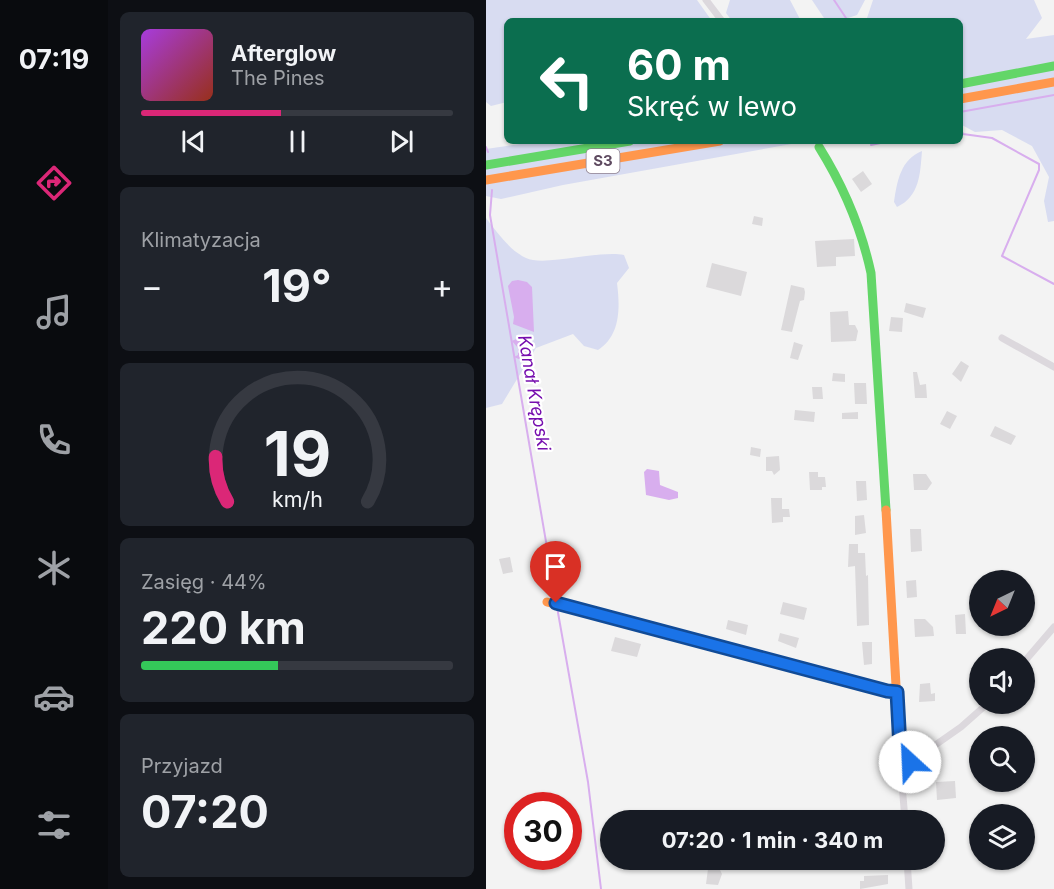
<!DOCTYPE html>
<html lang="pl">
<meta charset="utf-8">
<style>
:root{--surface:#171b24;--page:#20242c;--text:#f1f3f6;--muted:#9ea1a6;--line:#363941;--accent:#db2777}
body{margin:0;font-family:Inter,sans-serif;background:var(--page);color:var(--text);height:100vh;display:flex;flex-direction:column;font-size:22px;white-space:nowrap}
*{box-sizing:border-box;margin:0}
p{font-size:20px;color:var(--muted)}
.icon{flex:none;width:33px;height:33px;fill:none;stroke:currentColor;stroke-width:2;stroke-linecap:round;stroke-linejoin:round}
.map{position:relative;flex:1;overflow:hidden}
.drawer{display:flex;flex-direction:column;gap:12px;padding:12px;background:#0d0f14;width:378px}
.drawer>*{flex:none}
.guide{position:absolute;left:18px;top:18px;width:459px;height:126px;border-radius:9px;box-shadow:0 2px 4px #0004;background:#0b6e4f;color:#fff;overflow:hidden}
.needle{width:39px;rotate:223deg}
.buttons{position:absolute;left:483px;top:570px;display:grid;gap:12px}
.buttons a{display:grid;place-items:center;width:66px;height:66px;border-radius:50%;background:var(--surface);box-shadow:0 2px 4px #0004;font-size:30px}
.speed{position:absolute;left:18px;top:792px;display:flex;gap:12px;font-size:30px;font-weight:700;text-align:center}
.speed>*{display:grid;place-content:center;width:78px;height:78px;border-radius:50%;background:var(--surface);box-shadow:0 2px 4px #0004;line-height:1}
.speed .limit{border:9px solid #d22;background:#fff;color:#111}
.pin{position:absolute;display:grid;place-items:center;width:51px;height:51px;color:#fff;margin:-62px -26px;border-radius:50% 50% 50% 0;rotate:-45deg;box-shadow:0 0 6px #0007}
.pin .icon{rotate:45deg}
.me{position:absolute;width:66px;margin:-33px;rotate:335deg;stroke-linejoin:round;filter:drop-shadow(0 0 4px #0008)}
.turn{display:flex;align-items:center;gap:21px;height:126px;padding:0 24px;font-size:27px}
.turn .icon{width:78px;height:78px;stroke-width:2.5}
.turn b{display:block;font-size:42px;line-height:51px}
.big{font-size:45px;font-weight:700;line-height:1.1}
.drawer .widget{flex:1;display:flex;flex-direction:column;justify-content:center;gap:9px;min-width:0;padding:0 21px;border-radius:9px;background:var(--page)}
.drawer .dial{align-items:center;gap:0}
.dial svg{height:156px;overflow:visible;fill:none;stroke:var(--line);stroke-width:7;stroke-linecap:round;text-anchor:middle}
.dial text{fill:var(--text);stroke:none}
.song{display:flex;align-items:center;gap:18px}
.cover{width:72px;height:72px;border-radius:9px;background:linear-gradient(135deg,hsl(280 70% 55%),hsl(10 70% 35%))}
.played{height:6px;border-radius:3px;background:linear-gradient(90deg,var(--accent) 45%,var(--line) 45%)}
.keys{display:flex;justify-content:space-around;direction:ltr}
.heat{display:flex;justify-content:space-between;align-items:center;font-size:33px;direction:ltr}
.charge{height:9px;border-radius:4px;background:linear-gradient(90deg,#34c759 44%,var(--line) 0)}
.trip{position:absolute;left:114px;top:810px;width:345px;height:60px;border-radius:30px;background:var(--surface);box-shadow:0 2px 4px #0004;font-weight:700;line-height:60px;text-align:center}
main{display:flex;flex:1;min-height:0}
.menu{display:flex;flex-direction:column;width:108px;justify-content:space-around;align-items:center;background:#090b0e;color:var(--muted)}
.menu .icon{width:42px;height:42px}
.menu .selected{color:var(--accent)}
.menu b{font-size:27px;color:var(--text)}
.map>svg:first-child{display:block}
.green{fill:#d8dcf1}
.water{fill:#d8aeee}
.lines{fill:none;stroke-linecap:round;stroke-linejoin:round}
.stream{stroke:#d8aeee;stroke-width:2}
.building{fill:#dbd9db}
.street{stroke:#dcd8dd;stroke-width:7}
.fast{stroke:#63d668;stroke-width:9}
.slow{stroke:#ff974d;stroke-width:9}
.route-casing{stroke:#114b97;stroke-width:15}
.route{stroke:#1a73e8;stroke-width:10}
.labels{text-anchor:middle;stroke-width:4.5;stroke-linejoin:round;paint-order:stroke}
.shield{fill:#fff;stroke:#8e808f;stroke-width:1.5}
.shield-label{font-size:15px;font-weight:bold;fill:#5d495f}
.water-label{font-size:18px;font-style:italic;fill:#760eae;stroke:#fff}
</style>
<main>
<nav class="menu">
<b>07:19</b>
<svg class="icon selected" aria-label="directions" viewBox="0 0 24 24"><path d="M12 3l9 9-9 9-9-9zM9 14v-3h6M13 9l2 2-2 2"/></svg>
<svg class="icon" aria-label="music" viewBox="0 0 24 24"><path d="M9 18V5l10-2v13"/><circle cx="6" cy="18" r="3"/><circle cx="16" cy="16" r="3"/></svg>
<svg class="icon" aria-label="phone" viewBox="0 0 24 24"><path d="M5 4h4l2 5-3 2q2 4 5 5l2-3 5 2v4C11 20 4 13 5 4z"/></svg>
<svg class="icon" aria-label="climate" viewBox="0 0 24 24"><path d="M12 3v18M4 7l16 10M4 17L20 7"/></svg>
<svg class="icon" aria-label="car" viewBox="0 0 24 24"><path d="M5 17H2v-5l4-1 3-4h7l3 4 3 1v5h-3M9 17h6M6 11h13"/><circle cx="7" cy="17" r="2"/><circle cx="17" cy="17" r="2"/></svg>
<svg class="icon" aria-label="filters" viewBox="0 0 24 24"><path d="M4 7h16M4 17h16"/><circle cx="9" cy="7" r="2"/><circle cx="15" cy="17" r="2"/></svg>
</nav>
<section class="drawer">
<div class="widget">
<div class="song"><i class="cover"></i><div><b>Afterglow</b><p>The Pines</p></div></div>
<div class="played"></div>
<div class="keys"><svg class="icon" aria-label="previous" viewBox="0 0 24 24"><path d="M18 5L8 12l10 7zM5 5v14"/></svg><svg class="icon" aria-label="pause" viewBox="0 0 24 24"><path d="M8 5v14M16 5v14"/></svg><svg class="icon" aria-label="next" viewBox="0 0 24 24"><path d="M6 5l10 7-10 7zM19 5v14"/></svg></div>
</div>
<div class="widget"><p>Klimatyzacja</p>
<div class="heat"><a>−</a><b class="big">19°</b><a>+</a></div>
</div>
<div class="widget dial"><svg viewBox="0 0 100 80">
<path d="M14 69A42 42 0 1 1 86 69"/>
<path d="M14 69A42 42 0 0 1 8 46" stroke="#db2777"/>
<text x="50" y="56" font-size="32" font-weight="700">19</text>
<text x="50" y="72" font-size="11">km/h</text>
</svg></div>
<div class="widget"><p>Zasięg · 44%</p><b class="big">220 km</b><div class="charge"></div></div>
<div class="widget"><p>Przyjazd</p><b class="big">07:20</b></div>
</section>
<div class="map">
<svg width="568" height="889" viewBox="0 0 568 889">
<rect width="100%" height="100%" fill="#f3f3f3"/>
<path class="green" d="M0 0H211L226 21H21V102L5 106 0 102Z
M244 0H304L315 21H246L240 13Z
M326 0H379L371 15 359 19 360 21H340Z
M387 0H548L556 18 540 39 568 35V221L562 222 558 201 563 177 546 146 516 130 489 132 474 124V21H380Z
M54 141H322L77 185 15 199 0 196V149Z
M436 151C434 174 434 196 411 207L408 202C411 181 415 159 436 151Z
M0 218C11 232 23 250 40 258 58 267 112 250 138 255L143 268 131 283C134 307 135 335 112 350L98 346 87 334 50 348 16 404 0 408Z"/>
<path class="water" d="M32 280 41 282 46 287 48 332 27 324 28 317 22 286 26 281Z
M30 339 38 341 41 354 35 360 28 357 32 355V348L26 341Z
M161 469 173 471 174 485 192 492V498L183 500 160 495 158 472Z
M129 860H161V863L130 865Z"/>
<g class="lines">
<path class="stream" d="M348 0 362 21
M474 112 568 95
M474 128 477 134 506 138 553 164V170L516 256 568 284
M385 145 404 141
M0 147 2 152
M6 190 4 215 70 600
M71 607 102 782 115 889"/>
</g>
<path class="building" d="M377 171 386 184 375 192 366 179Z
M268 216 277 218 276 226 266 224Z
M368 239 369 256 350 257V266L331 267 329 241Z
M226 263 261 272 255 296 220 287Z
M305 285 318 288 319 292 318 300 314 301 306 332 295 330Z
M420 303 440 308 437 318 418 312Z
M362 311 363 325H369L372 331 370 341 345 342 344 312Z
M405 317 417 318 416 332 403 331Z
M308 342 317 345 312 360 304 358Z
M475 361 483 366 475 382 466 374Z
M427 372H431L434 385 440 384 441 398H429Z
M347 373 359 374V382L346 381Z
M368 383H380L381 404H369Z
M326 387H336L337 399H327Z
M309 410 329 412 328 422 308 420Z
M461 411 471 416 464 429 454 424Z
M372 412V419H356V413Z
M509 426 530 436 525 445 504 436Z
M265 447 275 449 274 457 264 455Z
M293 456 294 470 288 475 286 471H280V457Z
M323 472H332V477H339L340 487H336V490H324Z
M427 474H440L446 483 441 490H428Z
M370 481H380L381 500 371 501Z
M285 498H296V509H303L304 517H297V522L286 523Z
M378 515 380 533 369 535V516Z
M424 529H435L436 551 425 552Z
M363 544H372V553H379L380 576 382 575 383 625 371 626 369 566 362 567Z
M24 557 27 572 17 574 13 559Z
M430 580 431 597 421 598 420 581Z
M297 602 321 608 318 620 294 614Z
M479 614 480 634H470L469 615Z
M428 619H439L447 627 448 636 429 637Z
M242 620 262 625 260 635 240 629Z
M294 633 313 638 310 648 292 641Z
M129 637 155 644 151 657 125 651Z
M376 642H386V664L378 665Z
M444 683 445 694 449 693V701L433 702 434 684Z
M469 781 470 798 451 800 450 782Z
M222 869 234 870 236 874 232 885 220 884Z
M402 875V884L374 889V881H378V876Z"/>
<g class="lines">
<path class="street" d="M220 0 236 21
M516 338 568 367
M538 662 568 627
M419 820 416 784 422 764 475 727 501 704
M421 860 423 889"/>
<path class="fast" d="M474 84 568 66
M333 147C358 187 375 227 385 273L400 510
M0 165 144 141"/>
<path class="slow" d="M474 99 568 82
M0 180 234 141
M400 510 413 738 415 753 422 764
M61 602 401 691H411"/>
</g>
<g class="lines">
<g class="route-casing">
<path id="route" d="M70 603 401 691 411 692 414 748 423 764 424 762"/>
</g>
<use href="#route" class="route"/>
</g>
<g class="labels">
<rect class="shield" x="100.5" y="149" width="33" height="24" rx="4.5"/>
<g class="shield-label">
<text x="117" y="166">S3</text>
</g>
<g class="water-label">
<text transform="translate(48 393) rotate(80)" y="6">Kanał Krępski</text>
</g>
</g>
</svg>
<div class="buttons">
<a><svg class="needle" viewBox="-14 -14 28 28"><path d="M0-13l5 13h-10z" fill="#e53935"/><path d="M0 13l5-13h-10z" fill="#9ea1a6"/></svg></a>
<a><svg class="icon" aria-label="sound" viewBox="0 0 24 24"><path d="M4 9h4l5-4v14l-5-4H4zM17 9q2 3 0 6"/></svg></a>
<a><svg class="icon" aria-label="search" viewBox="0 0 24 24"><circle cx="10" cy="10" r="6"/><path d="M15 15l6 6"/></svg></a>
<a><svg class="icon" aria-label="layers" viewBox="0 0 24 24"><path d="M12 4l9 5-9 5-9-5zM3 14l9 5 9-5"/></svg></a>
</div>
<div class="speed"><div class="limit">30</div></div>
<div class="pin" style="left:70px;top:603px;background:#d93025"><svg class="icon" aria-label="arrive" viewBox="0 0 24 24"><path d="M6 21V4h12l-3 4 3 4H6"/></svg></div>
<svg class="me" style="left:424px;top:762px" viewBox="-20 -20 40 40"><circle r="19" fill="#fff"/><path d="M0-13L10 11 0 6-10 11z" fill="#1a73e8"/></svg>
<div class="trip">07:20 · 1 min · 340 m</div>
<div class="guide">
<div class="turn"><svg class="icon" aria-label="left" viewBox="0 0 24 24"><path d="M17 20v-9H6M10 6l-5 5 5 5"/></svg><div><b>60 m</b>Skręć w lewo</div></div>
</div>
</div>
</main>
